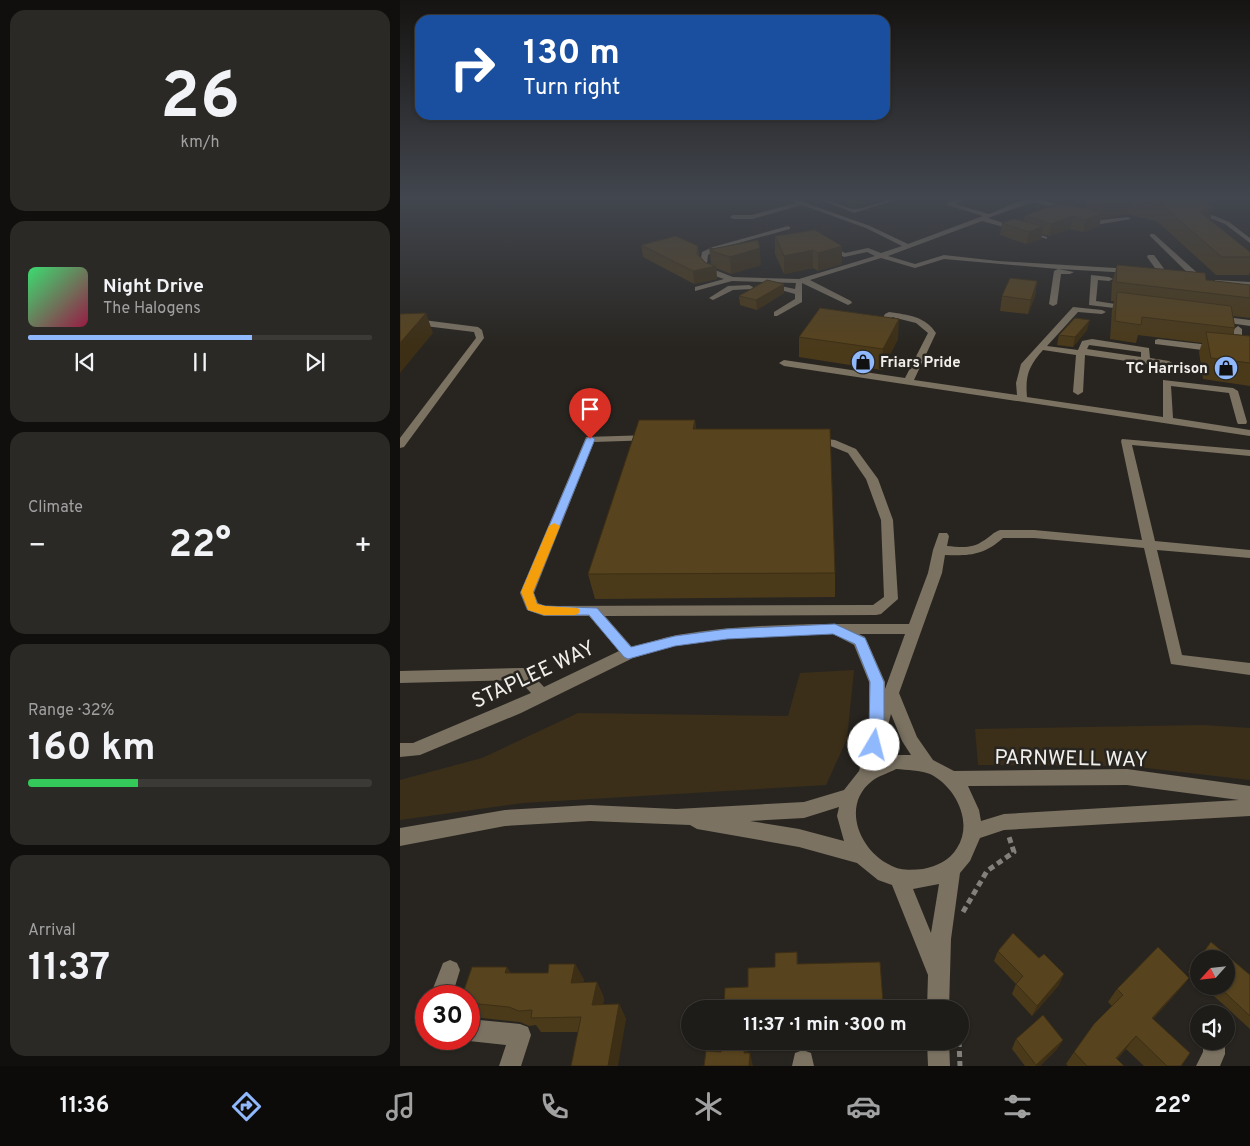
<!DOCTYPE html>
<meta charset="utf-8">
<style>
:root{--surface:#1e1c18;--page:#2b2925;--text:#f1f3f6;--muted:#a1a1a2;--line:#3c3a37;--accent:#90b8fd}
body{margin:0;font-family:Overpass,sans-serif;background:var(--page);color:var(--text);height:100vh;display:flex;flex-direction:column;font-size:19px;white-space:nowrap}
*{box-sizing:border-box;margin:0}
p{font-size:16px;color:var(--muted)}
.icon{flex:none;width:28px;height:28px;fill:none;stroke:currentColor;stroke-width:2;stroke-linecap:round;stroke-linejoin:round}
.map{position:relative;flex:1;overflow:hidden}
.details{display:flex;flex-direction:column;gap:10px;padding:10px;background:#100f0d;width:400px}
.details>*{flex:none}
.hud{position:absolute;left:15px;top:15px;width:475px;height:105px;border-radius:15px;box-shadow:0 1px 4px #0004,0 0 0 1px var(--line);background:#1a4fa0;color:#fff;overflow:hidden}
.needle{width:32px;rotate:243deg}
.fabs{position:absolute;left:790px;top:950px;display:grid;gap:10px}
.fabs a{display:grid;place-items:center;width:45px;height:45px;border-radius:50%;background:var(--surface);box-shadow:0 1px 4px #0004,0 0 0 1px var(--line);font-size:25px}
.speed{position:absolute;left:15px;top:985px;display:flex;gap:10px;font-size:25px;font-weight:700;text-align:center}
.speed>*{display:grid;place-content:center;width:65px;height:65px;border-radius:50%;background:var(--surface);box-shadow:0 1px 4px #0004,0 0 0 1px var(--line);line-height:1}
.speed .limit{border:8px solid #d22;background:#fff;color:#111}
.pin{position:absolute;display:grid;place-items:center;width:42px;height:42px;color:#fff;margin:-51px -21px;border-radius:50% 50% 50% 0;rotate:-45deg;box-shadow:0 0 5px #0007}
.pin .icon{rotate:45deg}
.me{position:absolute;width:55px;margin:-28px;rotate:8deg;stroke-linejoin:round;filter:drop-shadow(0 0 4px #0008)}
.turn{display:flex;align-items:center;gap:18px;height:105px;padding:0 25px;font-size:22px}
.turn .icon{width:65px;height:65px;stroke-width:2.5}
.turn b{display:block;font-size:35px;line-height:42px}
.big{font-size:38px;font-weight:700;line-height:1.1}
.details .tile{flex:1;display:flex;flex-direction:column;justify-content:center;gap:8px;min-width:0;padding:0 18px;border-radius:15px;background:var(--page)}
.details .dial{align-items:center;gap:0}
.dial b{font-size:65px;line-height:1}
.song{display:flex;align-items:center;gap:15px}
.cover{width:60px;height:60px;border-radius:8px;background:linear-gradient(135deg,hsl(140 70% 55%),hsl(340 70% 35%))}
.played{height:5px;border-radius:2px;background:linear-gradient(90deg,var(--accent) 65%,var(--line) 65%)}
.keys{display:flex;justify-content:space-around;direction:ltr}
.heat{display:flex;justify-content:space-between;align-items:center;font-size:28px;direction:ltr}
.charge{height:8px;border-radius:4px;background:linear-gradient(90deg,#34c759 32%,var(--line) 0)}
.trip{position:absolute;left:281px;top:1000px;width:288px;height:50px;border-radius:25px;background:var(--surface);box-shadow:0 1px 4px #0004,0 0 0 1px var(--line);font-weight:700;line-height:50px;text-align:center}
.dock{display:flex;height:80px;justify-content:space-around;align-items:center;background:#0c0b0a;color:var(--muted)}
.dock .icon{width:35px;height:35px}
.dock .active{color:var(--accent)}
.dock b{font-size:22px;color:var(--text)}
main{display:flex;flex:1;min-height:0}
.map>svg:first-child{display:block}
.green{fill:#3b2f19}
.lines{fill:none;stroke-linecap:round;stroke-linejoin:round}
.path{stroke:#83807c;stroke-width:5;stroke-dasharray:6 4;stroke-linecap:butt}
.minor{fill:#7b7262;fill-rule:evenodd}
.wall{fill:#4b3a1a}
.shaded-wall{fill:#3d2f15}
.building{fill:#57431e;stroke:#3d2f15}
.route{fill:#90b8fd;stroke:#5e78a4}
.slow{fill:#f59e0b}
.labels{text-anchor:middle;stroke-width:5;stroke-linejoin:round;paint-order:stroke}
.far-poi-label{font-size:15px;font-weight:bold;fill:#f1efec;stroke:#282520;text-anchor:start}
.near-street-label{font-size:21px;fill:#f1efec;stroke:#282520}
</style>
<main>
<section class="details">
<div class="tile dial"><b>26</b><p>km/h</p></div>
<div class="tile">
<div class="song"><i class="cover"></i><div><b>Night Drive</b><p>The Halogens</p></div></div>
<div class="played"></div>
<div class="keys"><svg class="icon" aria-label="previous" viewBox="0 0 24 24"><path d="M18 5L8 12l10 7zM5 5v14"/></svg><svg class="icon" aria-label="pause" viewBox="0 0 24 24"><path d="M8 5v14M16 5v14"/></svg><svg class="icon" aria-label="next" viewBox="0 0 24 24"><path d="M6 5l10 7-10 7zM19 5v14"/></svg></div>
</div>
<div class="tile"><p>Climate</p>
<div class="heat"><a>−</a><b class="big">22°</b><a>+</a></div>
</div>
<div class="tile"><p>Range · 32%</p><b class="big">160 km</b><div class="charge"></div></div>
<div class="tile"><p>Arrival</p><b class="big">11:37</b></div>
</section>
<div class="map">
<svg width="850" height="1066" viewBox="0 0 850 1066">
<rect width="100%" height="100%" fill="#282520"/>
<path class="green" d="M454 670 447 739 426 785 123 803 0 820V780L82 758 178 713 388 716 400 673Z
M803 725 850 728V780L729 766 578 765 575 729Z"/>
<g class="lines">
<path class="path" d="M563 912 587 871 614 852 609 837
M559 1041 560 1066"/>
<path class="minor" d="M392 198 470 226 508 244 583 216 547 205V203L560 198H570L555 204 589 214 627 198H640L639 199 672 209 669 211 633 202 588 218 647 237V239L582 221 488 256 515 264 544 255 598 261 732 269 736 271 732 273 658 269 674 272 670 274H661L657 304 653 306 649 304 654 271 658 269 544 259 515 268 481 258 410 280 451 301 452 303 448 305 402 283V302L377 316H374V312L395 299V294L367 286 371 284 395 289 396 283 332 281 295 291V287L324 279 309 274 300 265 302 252 313 247 388 226 390 227V229L317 249 308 255 307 263 315 270 333 277 399 279 475 256 467 252 444 257 427 247V245H431L445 253 468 248 481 253 502 246 466 228 402 205 352 219H333L330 217 333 215H352L396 203 389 200Z
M417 198C431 198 444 209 455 209 471 208 485 198 502 198L454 213Z
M795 208 829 222 850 238V243L825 224 793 211V209Z
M684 216 701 220 728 217 731 219 701 224 682 219V217Z
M750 234H754L803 278V282H797L750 236Z
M748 255H754L770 277 769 279H763L747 257Z
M691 275 709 277 713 279 709 281 698 280 696 301 728 306H731V310L689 305Z
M815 280 850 282V286L818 284H815Z
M349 285 353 287 352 289 333 290 313 300 309 298 328 286Z
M673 307 702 310 706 312 702 314 678 312 647 346 678 350 682 341 692 339 749 348 750 358 769 361 774 364 769 367 685 355 683 392 678 395 673 392 676 355 643 350C629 366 625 375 627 397L763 417V380L833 388 838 391 847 422 846 424H838L837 422 829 393 771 386 773 418 850 430V436L384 366 379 363 384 360 505 378 528 333 516 323 492 317 483 333H477L476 331 485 314 489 312C508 315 525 316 536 333L514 380 617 395 616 383 621 364ZM689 345 741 352V357L687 349Z
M818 316 850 320V326L815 321 814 319Z
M0 317 78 327 82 330 84 338 4 447 0 448V438L76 338 74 332 0 323Z
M838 326 842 329V350H850V356L837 355 833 352 834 329Z
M758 339 818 346 822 349 818 352 755 344V340Z
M250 435 254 436 255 438 254 440 194 442 134 593 138 603 145 606 473 605 484 597 481 520 466 479 448 453 428 445 411 441 410 439 411 437 435 440 456 449 478 479 493 520 498 599 481 614 476 615 205 616 232 647C247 643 262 638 277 635 353 622 432 624 509 624L528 573 533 550 539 533H547L549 536 547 546C560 547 572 549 583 541 589 538 593 532 600 530H634L742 540 721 441 722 439 850 450V456L732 445 755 541 850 550V558L757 550 782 655 850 663V675L771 664 744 548 634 538H603C584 555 570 556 545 555L542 573 499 693 517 737 533 760 554 771 727 769 850 786V816L604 830 580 838 570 861 560 873 551 939 549 1009H527L528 975 492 885 478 880 457 863 399 847 297 829 290 825 190 821 105 826 0 846V828L105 810 190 805 276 809 404 802 444 790 459 771 471 727 469 723V682L454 645 433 634 327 639 275 646 233 658 121 713 20 755 0 757V743H13L131 693 119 680 0 683V671L123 668 128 670 144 687 219 651 189 616H144L127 610 120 593 186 437ZM459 634H505L485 689V682L467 641 465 637ZM491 714 502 741 511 755H495L478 762ZM496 769C507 770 520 770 530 774 555 786 574 822 557 848 550 860 537 866 523 869 512 870 500 871 490 865 459 850 441 805 472 781 478 776 489 773 496 769ZM727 785 839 800 604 814 581 821 579 810 568 786ZM439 807 437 816 444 841 399 829 350 821 404 818ZM539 884 531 933 513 889Z
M50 960 57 963 60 970 52 996H30L43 963Z
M69 1019 120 1024 128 1027 131 1035 121 1066H99L106 1045 69 1041 63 1039H69Z
M527 1041H549L550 1066H528Z
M803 1041H825V1054L820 1066H796L803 1052Z
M403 1050 411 1053 414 1066H392L395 1053Z"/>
</g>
<path class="wall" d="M435 198H476L454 205Z
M688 198H793L808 205 814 206 809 220 850 252V272L849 275H816L758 222 728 214 701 218 699 226 683 232 670 229 649 236 642 234 641 239 626 244 600 235 602 223 624 221 625 215 685 209Z
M415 230 442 264 418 271 413 268 384 274 375 254V236Z
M241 245 298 246 299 255 306 263 311 264 309 247 361 265 331 274 316 268 317 279 294 284 243 257Z
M717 265 806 280 850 285V318L833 316 835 328 833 334 850 336V386L803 379 799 352 802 343 738 335 736 343 710 339 712 310 714 301H711L712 283Z
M637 281 635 296 628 314 600 311 602 296Z
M384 284V293L357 310 340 305 339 296Z
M687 330 673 347 657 345 659 335Z
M399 337 498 339 482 370 399 357Z
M295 420 296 429 435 573V597L195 599 188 574Z
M811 942 850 975V1029L803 986H826L799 959V982L788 972Z
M598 951 659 985 632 1016 612 994 616 984 594 961Z
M397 952 398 964 483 1003 482 1009H324L348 987 375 967Z
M175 964 184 980 183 982H197L204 998 203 1005 219 1004 226 1019 178 1032H141L136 1025 129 1026 120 1022 73 1017 69 1013V996L111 973H148Z
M789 978 778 991 753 1019 781 1066H744L726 1049 717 1059 724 1066H668L666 1064 674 1052 712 1006 708 1002 717 989Z
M616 1039 663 1040 657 1049 640 1066H625L612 1049Z"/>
<path class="shaded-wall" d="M454 198H476L454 205Z
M732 198 728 214 701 218 699 226 683 232 685 220 702 213 705 202Z
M808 202 806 210 814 206 809 223 795 229 804 204Z
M673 216 670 229 649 236 651 224Z
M643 226 641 239 626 244 629 232Z
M442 246V264L418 271V253Z
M360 248 361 265 331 274 330 257Z
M413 250V268L384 274V256Z
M316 266 317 279 294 284 293 271Z
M637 281 635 296 628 314 631 300Z
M384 284V293L357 310 356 300Z
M26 313 33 333 0 373V343Z
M499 319 498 339 482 370 483 349Z
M690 320 687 330 673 347 675 337Z
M295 420 298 443 293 429Z
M175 964 184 980 180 998 171 983Z
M107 967 117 982 105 973Z
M664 974 659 985 632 1016 637 1006Z
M789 978 778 991 742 1031 752 1018Z
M197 982 204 998 200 1020 192 1005Z
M219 1004 226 1019 218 1066H208Z
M736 1036 726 1049 710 1066 716 1058Z
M663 1040 657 1049 640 1066H636Z
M345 1041H348L347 1066 344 1053Z
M350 1053 353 1066H349Z"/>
<path class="building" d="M690 198H732L705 202Z
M733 198H793L808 202 804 204 814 206 800 212 850 252V257H822L763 206Z
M659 203 702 213 685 220 673 216 651 224 625 215Z
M614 219 643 226 629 232 602 223Z
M415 230 442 246 418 253 413 250 384 256 375 236Z
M276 236 298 246 297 254 306 263 316 266 293 271 241 245Z
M358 240 360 248 330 257 314 252 309 247 312 249Z
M717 265 805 273 806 280 850 285V298L716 282Z
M610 278 637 281 631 300 602 296Z
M367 280 384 284 356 300 339 296Z
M717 292 831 306 835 328 742 317 741 325 715 321Z
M420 308 499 319 483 349 399 337Z
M26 313 0 343V314Z
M675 318 690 320 675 337 659 335Z
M806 332 850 336V363L811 358Z
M239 420H295L293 429H430L435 573 188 574Z
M613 933 639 958 644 954 664 974 637 1006 616 984 623 976 598 951Z
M811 942 850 975V1016L818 986H826V959H799V969L794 965Z
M758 947 789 978 752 1018 790 1053 781 1066H767L736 1036 716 1058 724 1066H687L674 1052 694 1024 723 995 717 989Z
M397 952V964L480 962 483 1003 404 1006V1001L347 1003 346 1009H324L325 988 348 987V968L375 967V953Z
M149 964H175L171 983 197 982 192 1005 219 1004 208 1066H171L181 1017 131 1018 132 1010 119 1011 109 1007 69 1003V996H62L72 967H107L105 973H148Z
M643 1015 663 1040 636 1065 616 1039Z
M322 1041H345L344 1053H350L349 1066H304L306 1051 321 1052Z"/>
<linearGradient id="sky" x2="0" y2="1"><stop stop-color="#161412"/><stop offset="0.57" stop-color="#42464e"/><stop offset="1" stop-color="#42464e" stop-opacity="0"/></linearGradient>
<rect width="850" height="348" fill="url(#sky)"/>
<path class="route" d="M190 436 195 439 133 592 137 604 145 606 197 608 231 647 275 636 327 629 435 624 465 638 484 682V732L479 750 474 752 468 750 466 745 469 732 470 682 455 644 433 634 327 639 275 646 228 659 224 657 189 615H144L128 610 121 592 186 439Z"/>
<path class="slow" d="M154 523 160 526 133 592 137 604 145 606 178 608 180 611 178 614 174 615H144L128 610 121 592 149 526Z"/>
<defs>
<g id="shop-disc" transform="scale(1.25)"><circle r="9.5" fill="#90b8fd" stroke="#282520"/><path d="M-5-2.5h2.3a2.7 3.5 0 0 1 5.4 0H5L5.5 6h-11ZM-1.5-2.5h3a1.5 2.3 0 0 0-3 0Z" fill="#111"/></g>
</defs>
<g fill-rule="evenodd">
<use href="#shop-disc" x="463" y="362"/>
<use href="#shop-disc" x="826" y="368"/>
</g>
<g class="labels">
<g class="far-poi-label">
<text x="480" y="367">Friars Pride</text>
<text x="808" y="373" text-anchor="end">TC Harrison</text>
</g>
<g class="near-street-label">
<text transform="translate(133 674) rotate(-25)" y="7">STAPLEE WAY</text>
<text transform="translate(671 758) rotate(1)" y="7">PARNWELL WAY</text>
</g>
</g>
</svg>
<div class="fabs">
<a><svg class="needle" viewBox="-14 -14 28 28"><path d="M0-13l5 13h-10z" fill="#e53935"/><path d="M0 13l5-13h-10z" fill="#a1a1a2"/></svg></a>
<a><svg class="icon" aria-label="sound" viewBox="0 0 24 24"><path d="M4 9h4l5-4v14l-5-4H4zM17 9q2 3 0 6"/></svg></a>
</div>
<div class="speed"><div class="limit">30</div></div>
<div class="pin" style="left:190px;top:439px;background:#d93025"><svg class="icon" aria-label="arrive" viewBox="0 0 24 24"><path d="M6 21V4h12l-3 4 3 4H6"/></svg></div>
<svg class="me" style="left:474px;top:745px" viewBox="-20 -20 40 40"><circle r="19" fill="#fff"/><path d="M0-13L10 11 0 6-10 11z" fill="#90b8fd"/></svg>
<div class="trip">11:37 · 1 min · 300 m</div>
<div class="hud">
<div class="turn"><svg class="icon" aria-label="right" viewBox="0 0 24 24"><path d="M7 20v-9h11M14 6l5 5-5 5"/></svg><div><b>130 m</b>Turn right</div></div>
</div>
</div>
</main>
<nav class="dock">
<b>11:36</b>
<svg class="icon active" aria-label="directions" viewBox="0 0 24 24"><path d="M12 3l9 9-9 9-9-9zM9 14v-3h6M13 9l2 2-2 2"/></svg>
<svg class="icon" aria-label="music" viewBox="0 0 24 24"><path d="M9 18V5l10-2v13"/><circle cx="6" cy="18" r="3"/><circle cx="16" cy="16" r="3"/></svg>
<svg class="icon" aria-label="phone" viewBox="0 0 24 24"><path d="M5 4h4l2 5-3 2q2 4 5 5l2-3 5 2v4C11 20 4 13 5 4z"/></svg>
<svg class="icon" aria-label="climate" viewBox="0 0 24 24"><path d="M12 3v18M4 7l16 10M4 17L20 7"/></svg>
<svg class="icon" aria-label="car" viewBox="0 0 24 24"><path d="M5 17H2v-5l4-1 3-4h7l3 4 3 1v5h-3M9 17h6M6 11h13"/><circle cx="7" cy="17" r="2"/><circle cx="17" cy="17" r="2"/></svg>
<svg class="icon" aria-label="filters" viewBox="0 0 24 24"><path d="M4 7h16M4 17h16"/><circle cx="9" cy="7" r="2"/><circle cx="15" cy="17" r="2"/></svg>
<b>22°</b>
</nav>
